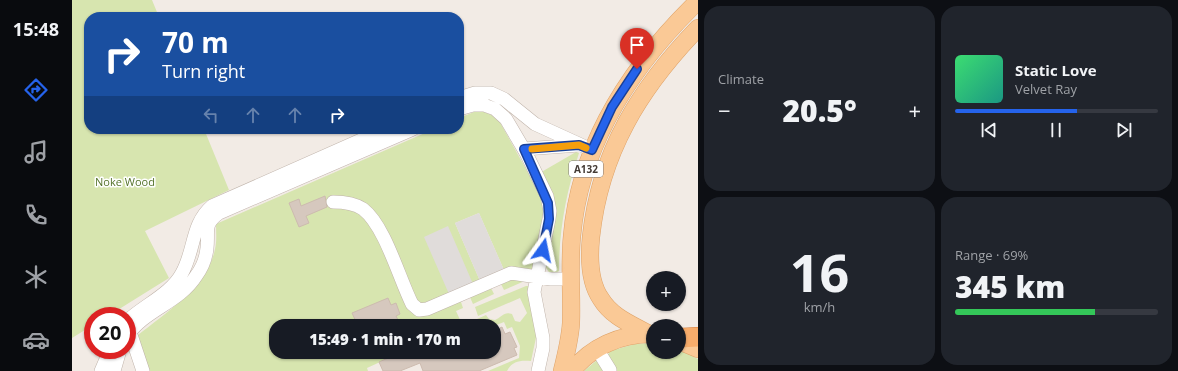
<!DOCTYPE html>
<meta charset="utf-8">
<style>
:root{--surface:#171b24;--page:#20242c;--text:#f1f3f6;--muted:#9ea1a6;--line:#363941;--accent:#2563eb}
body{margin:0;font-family:"Open Sans",sans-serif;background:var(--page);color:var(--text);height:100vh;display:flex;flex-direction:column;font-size:15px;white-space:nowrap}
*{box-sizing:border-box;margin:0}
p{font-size:13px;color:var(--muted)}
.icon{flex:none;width:22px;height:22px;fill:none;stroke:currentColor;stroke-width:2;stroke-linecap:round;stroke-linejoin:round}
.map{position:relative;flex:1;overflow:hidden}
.sheet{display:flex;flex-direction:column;gap:6px;padding:6px;background:#0d0f14;width:480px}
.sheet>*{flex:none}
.top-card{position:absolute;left:12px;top:12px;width:380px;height:122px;border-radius:16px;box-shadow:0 1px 3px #0004;background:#1a4fa0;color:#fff;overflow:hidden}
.fabs{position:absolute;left:574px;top:271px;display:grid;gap:8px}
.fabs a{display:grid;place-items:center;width:40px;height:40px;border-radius:50%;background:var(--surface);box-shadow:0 1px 3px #0004;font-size:20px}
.speed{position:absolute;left:12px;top:307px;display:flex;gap:8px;font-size:20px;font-weight:700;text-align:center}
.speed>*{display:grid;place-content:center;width:52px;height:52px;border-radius:50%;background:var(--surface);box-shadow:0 1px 3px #0004;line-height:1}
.speed .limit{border:6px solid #d22;background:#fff;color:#111}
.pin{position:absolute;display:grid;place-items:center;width:34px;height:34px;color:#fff;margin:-41px -17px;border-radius:50% 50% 50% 0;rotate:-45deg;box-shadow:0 0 4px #0007}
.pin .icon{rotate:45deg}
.me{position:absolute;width:44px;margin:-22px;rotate:12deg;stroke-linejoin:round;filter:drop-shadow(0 0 3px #0008)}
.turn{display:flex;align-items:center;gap:14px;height:84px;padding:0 12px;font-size:18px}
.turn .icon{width:52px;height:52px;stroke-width:2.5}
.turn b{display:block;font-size:28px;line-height:34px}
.lanes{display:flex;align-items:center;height:38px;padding:0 12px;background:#0003;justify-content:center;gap:20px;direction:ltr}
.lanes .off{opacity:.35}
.big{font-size:30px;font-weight:800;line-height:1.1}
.sheet .widget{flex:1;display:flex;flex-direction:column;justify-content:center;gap:6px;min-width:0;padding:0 14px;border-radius:16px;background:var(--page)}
.sheet .dial{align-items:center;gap:0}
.dial b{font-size:52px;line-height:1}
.song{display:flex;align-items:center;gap:12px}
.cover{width:48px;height:48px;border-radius:6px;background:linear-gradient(135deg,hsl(140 70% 55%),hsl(170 70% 35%))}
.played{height:4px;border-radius:2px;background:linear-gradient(90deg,var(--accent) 60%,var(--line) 60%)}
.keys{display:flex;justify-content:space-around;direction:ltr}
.heat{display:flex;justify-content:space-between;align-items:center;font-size:22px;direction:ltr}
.charge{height:6px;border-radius:3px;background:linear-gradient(90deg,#34c759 69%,var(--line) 0)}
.sheet .tiles{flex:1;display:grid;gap:6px;grid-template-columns:repeat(2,1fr)}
.trip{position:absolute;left:197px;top:319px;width:232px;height:40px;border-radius:16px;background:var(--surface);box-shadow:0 1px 3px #0004;font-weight:800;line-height:40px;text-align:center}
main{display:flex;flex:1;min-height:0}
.tabs{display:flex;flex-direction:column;width:72px;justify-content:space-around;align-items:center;background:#090b0e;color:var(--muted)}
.tabs .icon{width:28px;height:28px}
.tabs .on{color:var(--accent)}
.tabs b{font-size:18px;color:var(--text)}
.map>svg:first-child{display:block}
.green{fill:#d7e5af}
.parking{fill:#e0dcda}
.building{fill:#d6c8be;stroke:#cdbbaf}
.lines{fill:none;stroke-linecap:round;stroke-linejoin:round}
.minor-casing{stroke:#c0b4ab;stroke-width:14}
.major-casing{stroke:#dea267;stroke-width:18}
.highway-casing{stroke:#d67e3b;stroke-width:20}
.minor{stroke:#fff;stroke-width:13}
.major{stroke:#fac996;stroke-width:17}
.highway{stroke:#f7ac6b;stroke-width:19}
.route-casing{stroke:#184099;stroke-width:10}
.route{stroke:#2563eb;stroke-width:7}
.slow{stroke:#f59e0b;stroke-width:7}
.labels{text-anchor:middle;stroke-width:3;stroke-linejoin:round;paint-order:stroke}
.shield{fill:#fff;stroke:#7c7672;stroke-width:1}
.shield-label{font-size:10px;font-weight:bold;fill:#443b35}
.park-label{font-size:11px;fill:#55732b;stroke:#fff}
</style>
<main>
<nav class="tabs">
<b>15:48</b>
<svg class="icon on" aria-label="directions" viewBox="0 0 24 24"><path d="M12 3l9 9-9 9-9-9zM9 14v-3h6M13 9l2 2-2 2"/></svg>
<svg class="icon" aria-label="music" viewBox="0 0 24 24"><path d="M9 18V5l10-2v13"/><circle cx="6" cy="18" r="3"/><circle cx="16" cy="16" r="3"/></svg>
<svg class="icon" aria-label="phone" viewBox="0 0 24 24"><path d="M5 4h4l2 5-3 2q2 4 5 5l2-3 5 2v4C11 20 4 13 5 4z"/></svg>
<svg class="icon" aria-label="climate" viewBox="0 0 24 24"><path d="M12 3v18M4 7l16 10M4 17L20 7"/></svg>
<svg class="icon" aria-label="car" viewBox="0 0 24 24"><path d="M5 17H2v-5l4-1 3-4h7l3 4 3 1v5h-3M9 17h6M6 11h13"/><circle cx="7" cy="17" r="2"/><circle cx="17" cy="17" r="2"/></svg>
</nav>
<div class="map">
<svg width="626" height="371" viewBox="0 0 626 371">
<rect width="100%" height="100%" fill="#f2ebe5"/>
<path class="green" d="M0 0H80L87 17H17V129H132L157 190 73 231 97 278 36 316H21V325L0 338Z
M407 110 425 117 459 178 504 152 507 153C494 193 487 230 487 271L479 275 472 265 460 270H432L407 213 383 223 408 281 388 299 391 308 384 311 389 322 380 326H204V352H330L295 368 296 371H77L66 335C94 313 136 285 143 249 145 241 144 232 144 224L362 129H387V118Z
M438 278 455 280 432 290 428 282Z
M418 286 422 294 401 304 397 295Z
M454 286H456L465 333 459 361C448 360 440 361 435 371H416L447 358 448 346 440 327 435 329 432 322 422 326H407L405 319 414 315 417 319 423 320C430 317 432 311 440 314L443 321 448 322 455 313 448 298 406 316 403 307Z
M581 343V352H607V349L624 358 626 359V371H538L534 359 538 351 563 344Z
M524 361H530L535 371H512Z"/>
<path class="parking" d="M407 213 432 270 408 281 383 223Z
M376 226 401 284 377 294 352 237Z"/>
<path class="building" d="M253 196 255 207 234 216 237 223 227 227 217 203 227 199 229 206Z
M316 298 319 305 324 303 328 314 324 316 327 322 317 326H286L280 313Z
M430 327 433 334 438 332 445 347 442 348 445 355 407 371H351L348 363 328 371H311L307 362 330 352H422V331Z"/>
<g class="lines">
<g class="minor-casing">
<path id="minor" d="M387 98 403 93H419L432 99 463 124 520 150
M387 109 401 105H412L423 109 434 119 454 153 475 196 478 211 477 219 462 292 471 338V348L466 371
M452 149 507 145
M261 202C272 202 282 203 291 209 313 226 327 278 340 304L347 310 355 309 439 273 479 279H498
M55 321C72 305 99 294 110 273 123 250 119 224 140 206L314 129
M58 332 71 371
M55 336C72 310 107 303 124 276 130 268 134 258 135 248 137 230 131 225 147 213L341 129
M525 349 538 370
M29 371 38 350
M42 371 48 350"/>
</g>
<g class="major-casing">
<path id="major" d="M577 334C559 324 540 317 529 299 517 282 517 257 519 237 528 152 568 88 626 28
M607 341 626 349
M490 371C494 355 498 339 499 323 500 294 497 265 500 236 508 142 560 65 626 1
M500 371C519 347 548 334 579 334"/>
</g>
<g class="highway-casing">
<path id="highway" d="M607 338 626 337"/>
</g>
<use href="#minor" class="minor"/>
<use href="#major" class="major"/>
<use href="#highway" class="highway"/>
</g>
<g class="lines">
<g class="route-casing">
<path id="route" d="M471 250 477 219 476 203 452 149 507 145 520 150 540 107 565 69"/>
</g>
<use href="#route" class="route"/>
<path class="slow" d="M460 149 507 145 514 148"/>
</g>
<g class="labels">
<rect class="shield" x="497" y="161" width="34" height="16" rx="3"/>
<g class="shield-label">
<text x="514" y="173">A132</text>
</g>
<g class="park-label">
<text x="53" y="186">Noke Wood</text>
</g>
</g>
</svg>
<div class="fabs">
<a>+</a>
<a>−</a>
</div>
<div class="speed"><div class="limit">20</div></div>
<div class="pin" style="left:565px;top:69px;background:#d93025"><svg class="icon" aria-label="arrive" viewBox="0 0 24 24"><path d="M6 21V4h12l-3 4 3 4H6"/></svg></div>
<svg class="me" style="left:471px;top:250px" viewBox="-20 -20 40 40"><path d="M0-17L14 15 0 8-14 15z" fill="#2563eb" stroke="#fff" stroke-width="4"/></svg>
<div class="trip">15:49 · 1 min · 170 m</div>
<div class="top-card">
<div class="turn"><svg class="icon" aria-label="right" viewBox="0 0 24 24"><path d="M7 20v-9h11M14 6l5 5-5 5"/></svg><div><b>70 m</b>Turn right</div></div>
<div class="lanes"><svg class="icon off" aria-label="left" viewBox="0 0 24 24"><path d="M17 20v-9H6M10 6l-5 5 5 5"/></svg><svg class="icon off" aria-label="ahead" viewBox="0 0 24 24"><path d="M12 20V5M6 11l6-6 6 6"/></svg><svg class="icon off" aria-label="ahead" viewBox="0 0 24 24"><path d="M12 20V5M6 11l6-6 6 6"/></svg><svg class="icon" aria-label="right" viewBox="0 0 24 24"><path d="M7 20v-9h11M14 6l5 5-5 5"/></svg></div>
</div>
</div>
<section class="sheet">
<div class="tiles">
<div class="widget"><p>Climate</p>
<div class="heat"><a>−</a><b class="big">20.5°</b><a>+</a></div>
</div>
<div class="widget">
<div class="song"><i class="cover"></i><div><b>Static Love</b><p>Velvet Ray</p></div></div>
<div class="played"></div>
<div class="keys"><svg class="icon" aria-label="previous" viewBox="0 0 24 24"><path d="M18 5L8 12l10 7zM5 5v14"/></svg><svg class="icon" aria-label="pause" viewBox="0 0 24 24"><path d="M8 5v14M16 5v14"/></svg><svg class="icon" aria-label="next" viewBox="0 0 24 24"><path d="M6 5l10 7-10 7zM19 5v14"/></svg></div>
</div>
<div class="widget dial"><b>16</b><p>km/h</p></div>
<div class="widget"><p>Range · 69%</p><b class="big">345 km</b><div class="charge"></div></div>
</div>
</section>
</main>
